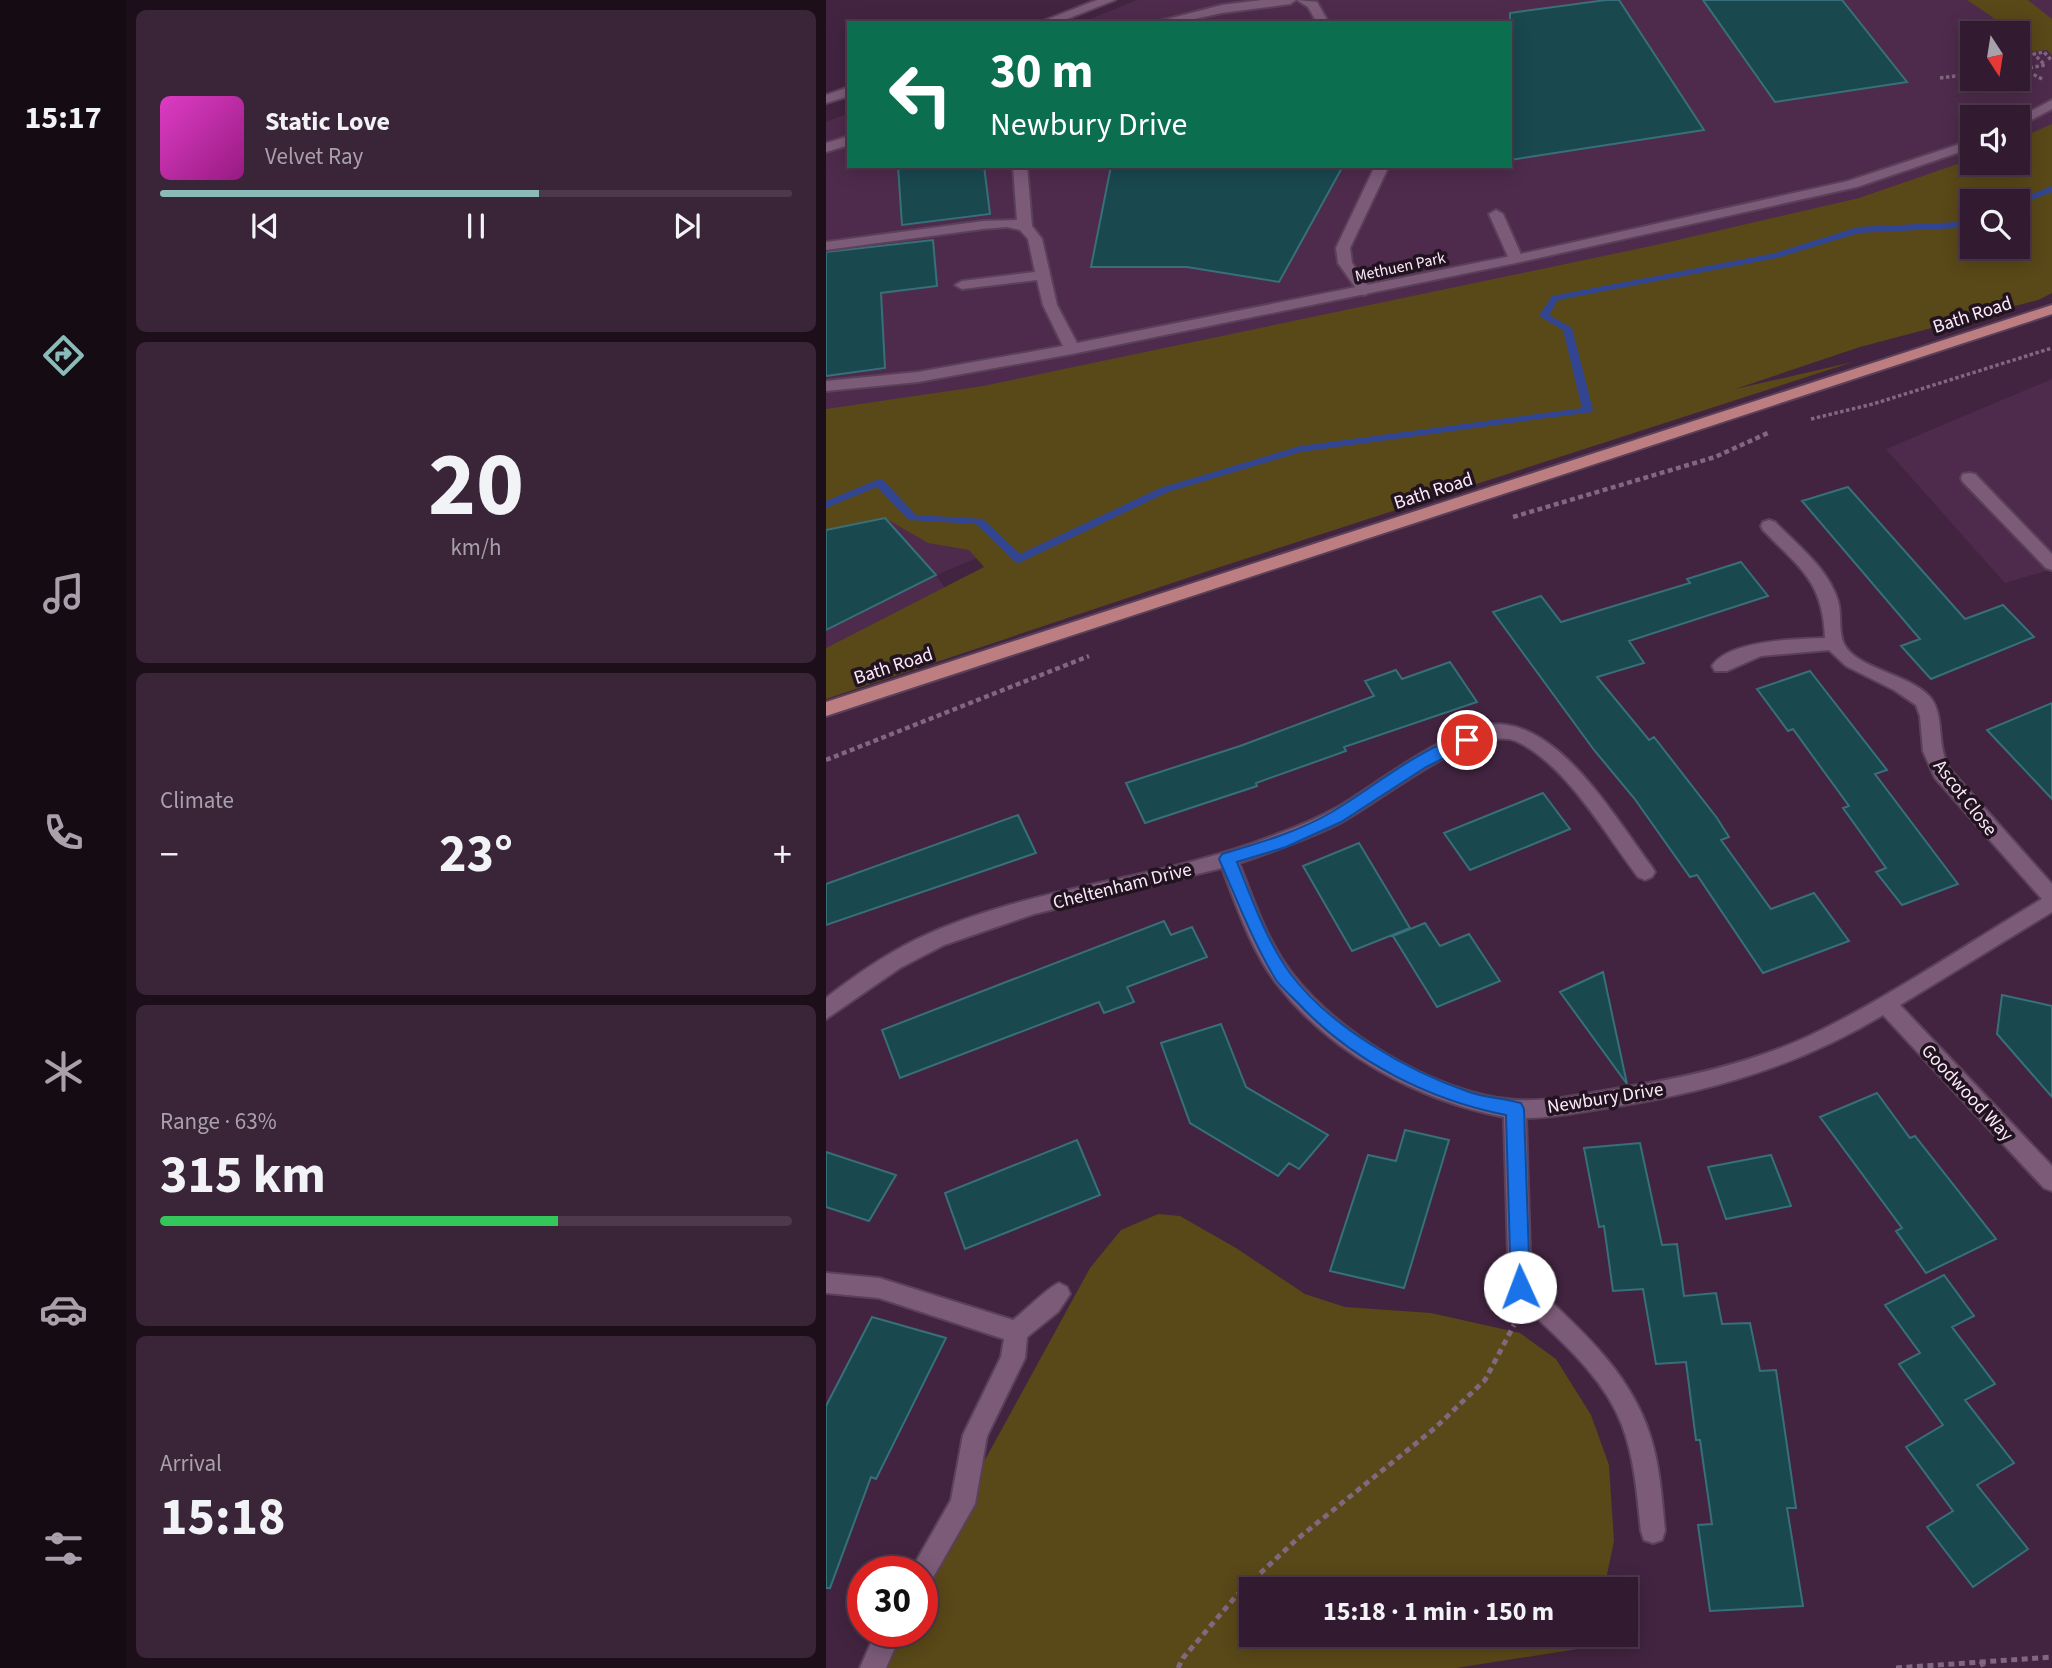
<!DOCTYPE html>
<meta charset="utf-8">
<style>
:root{--surface:#321b30;--page:#3a2438;--text:#f1f3f6;--muted:#a8a1ab;--line:#4d394c;--accent:#8bbbb9}
body{margin:0;font-family:"Source Sans 3",sans-serif;background:var(--page);color:var(--text);height:100vh;display:flex;flex-direction:column;font-size:26px;white-space:nowrap}
*{box-sizing:border-box;margin:0}
p{font-size:23px;color:var(--muted)}
.icon{flex:none;width:38px;height:38px;fill:none;stroke:currentColor;stroke-width:2;stroke-linecap:round;stroke-linejoin:round}
.map{position:relative;flex:1;overflow:hidden}
.panel{display:flex;flex-direction:column;gap:10px;padding:10px;background:#1c0f1a;width:700px}
.panel>*{flex:none}
.guide{position:absolute;left:21px;top:21px;width:665px;height:147px;border-radius:0px;box-shadow:0 4px 18px #0003,0 0 0 2px var(--line);background:#0b6e4f;color:#fff;overflow:hidden}
.needle{width:46px;rotate:168deg}
.controls{position:absolute;left:1134px;top:21px;display:grid;gap:14px}
.controls a{display:grid;place-items:center;width:70px;height:70px;border-radius:0px;background:var(--surface);box-shadow:0 4px 18px #0003,0 0 0 2px var(--line);font-size:35px}
.speed{position:absolute;left:21px;top:1556px;display:flex;gap:14px;font-size:35px;font-weight:700;text-align:center}
.speed>*{display:grid;place-content:center;width:91px;height:91px;border-radius:50%;background:var(--surface);box-shadow:0 4px 18px #0003,0 0 0 2px var(--line);line-height:1}
.speed .limit{border:10px solid #d22;background:#fff;color:#111}
.pin{position:absolute;display:grid;place-items:center;width:60px;height:60px;color:#fff;margin:-30px;border:4px solid #fff;border-radius:50%;box-shadow:0 2px 7px #0007}
.me{position:absolute;width:77px;margin:-38px;rotate:358deg;stroke-linejoin:round;filter:drop-shadow(0 0 5px #0008)}
.turn{display:flex;align-items:center;gap:24px;height:147px;padding:0 28px;font-size:32px}
.turn .icon{width:91px;height:91px;stroke-width:2.5}
.turn b{display:block;font-size:49px;line-height:60px}
.big{font-size:52px;font-weight:700;line-height:1.1}
.panel .widget{flex:1;display:flex;flex-direction:column;justify-content:center;gap:10px;min-width:0;padding:0 24px;border-radius:10px;background:var(--page)}
.panel .dial{align-items:center;gap:0}
.dial b{font-size:91px;line-height:1}
.song{display:flex;align-items:center;gap:21px}
.cover{width:84px;height:84px;border-radius:10px;background:linear-gradient(135deg,hsl(310 70% 55%),hsl(310 70% 35%))}
.played{height:7px;border-radius:4px;background:linear-gradient(90deg,var(--accent) 60%,var(--line) 60%)}
.keys{display:flex;justify-content:space-around;direction:ltr}
.heat{display:flex;justify-content:space-between;align-items:center;font-size:38px;direction:ltr}
.charge{height:10px;border-radius:5px;background:linear-gradient(90deg,#34c759 63%,var(--line) 0)}
.trip{position:absolute;left:413px;top:1577px;width:399px;height:70px;border-radius:0px;background:var(--surface);box-shadow:0 4px 18px #0003,0 0 0 2px var(--line);font-weight:700;line-height:70px;text-align:center}
main{display:flex;flex:1;min-height:0}
.tabs{display:flex;flex-direction:column;width:126px;justify-content:space-around;align-items:center;background:#140b13;color:var(--muted)}
.tabs .icon{width:49px;height:49px}
.tabs .selected{color:var(--accent)}
.tabs b{font-size:32px;color:var(--text)}
.map>svg:first-child{display:block}
.built{fill:#4e2b4c;fill-rule:evenodd}
.green{fill:#594818;fill-rule:evenodd}
.lines{fill:none;stroke-linecap:round;stroke-linejoin:round}
.stream{fill:#324591;fill-rule:evenodd}
.building{fill:#1a484f;stroke:#37707a;stroke-width:2}
.service-casing{stroke:#5a4159;stroke-width:4}
.minor-casing{stroke:#5a4159;stroke-width:4}
.primary-casing{stroke:#5a4159;stroke-width:4}
.path-far2{stroke:#81677f;stroke-width:3.5;stroke-dasharray:3.5 2.5;stroke-linecap:butt}
.path-far1{stroke:#81677f;stroke-width:4.5;stroke-dasharray:5 3.5;stroke-linecap:butt}
.path{stroke:#81677f;stroke-width:5;stroke-dasharray:6 4.5;stroke-linecap:butt}
.service{fill:#7c5b79;fill-rule:evenodd}
.minor{fill:#7c5b79;fill-rule:evenodd}
.primary{fill:#bd7e82;fill-rule:evenodd}
.route{fill:#1a73e8;stroke:#114b97;stroke-width:2}
.labels{text-anchor:middle;stroke-width:7;stroke-linejoin:round;paint-order:stroke}
.far-street-label{font-size:16px;fill:#fce9fa;stroke:#21131f}
.street-label{font-size:19px;fill:#fce9fa;stroke:#21131f}
</style>
<main>
<nav class="tabs">
<b>15:17</b>
<svg class="icon selected" aria-label="directions" viewBox="0 0 24 24"><path d="M12 3l9 9-9 9-9-9zM9 14v-3h6M13 9l2 2-2 2"/></svg>
<svg class="icon" aria-label="music" viewBox="0 0 24 24"><path d="M9 18V5l10-2v13"/><circle cx="6" cy="18" r="3"/><circle cx="16" cy="16" r="3"/></svg>
<svg class="icon" aria-label="phone" viewBox="0 0 24 24"><path d="M5 4h4l2 5-3 2q2 4 5 5l2-3 5 2v4C11 20 4 13 5 4z"/></svg>
<svg class="icon" aria-label="climate" viewBox="0 0 24 24"><path d="M12 3v18M4 7l16 10M4 17L20 7"/></svg>
<svg class="icon" aria-label="car" viewBox="0 0 24 24"><path d="M5 17H2v-5l4-1 3-4h7l3 4 3 1v5h-3M9 17h6M6 11h13"/><circle cx="7" cy="17" r="2"/><circle cx="17" cy="17" r="2"/></svg>
<svg class="icon" aria-label="filters" viewBox="0 0 24 24"><path d="M4 7h16M4 17h16"/><circle cx="9" cy="7" r="2"/><circle cx="15" cy="17" r="2"/></svg>
</nav>
<section class="panel">
<div class="widget">
<div class="song"><i class="cover"></i><div><b>Static Love</b><p>Velvet Ray</p></div></div>
<div class="played"></div>
<div class="keys"><svg class="icon" aria-label="previous" viewBox="0 0 24 24"><path d="M18 5L8 12l10 7zM5 5v14"/></svg><svg class="icon" aria-label="pause" viewBox="0 0 24 24"><path d="M8 5v14M16 5v14"/></svg><svg class="icon" aria-label="next" viewBox="0 0 24 24"><path d="M6 5l10 7-10 7zM19 5v14"/></svg></div>
</div>
<div class="widget dial"><b>20</b><p>km/h</p></div>
<div class="widget"><p>Climate</p>
<div class="heat"><a>−</a><b class="big">23°</b><a>+</a></div>
</div>
<div class="widget"><p>Range · 63%</p><b class="big">315 km</b><div class="charge"></div></div>
<div class="widget"><p>Arrival</p><b class="big">15:18</b></div>
</section>
<div class="map">
<svg width="1226" height="1668" viewBox="0 0 1226 1668">
<rect width="100%" height="100%" fill="#422440"/>
<path class="built" d="M311 0H1226V175L1020 244 993 208 110 575 119 588 0 648V122L23 113V166H684V23H255ZM1146 33H1192V79H1146ZM1146 117H1192V163H1146Z
M1226 379V569L1179 583 1060 449Z"/>
<path class="green" d="M1141 0H1202L1226 19V55L1221 50 1198 52 1192 46V33H1180L1165 16Z
M1226 124V293L1212 300 1034 347 909 389 1027 362 394 567 0 699V648L158 567 143 550 102 543 59 518 0 530V409L157 386 830 245 1033 198 1146 159V163H1192V139ZM1146 201H1192V247H1146Z
M332 1214 354 1216 410 1248 479 1294 519 1307 605 1313 694 1333 730 1359 765 1415 783 1465 788 1541 778 1589H425V1634L764 1635 758 1648 630 1668H45L65 1631H96V1575L264 1268 295 1230Z"/>
<g class="lines">
<path class="stream" d="M1226 186V192L1192 205V201H1188Z
M1146 217V223L1133 228 1033 233 951 258 732 300 723 315 746 328 767 410 766 412 475 452 342 492 193 563 189 562 150 524 83 520 51 487 0 508V501L53 479 57 480 90 515 157 519 194 554 334 488 474 446 756 408 737 330 713 316 726 296 949 253 1032 227 1132 222Z"/>
</g>
<path class="building" d="M780 0H793L878 130 684 160V13Z
M877 0H1016L1081 82 949 102Z
M72 166H158L164 214 76 225Z
M285 166H517L453 282 361 267H265Z
M107 240 111 286 55 293 59 368 0 376V252Z
M1022 487 1139 619 1177 605 1208 637 1105 679 1075 646 1094 639 976 501Z
M59 518 110 575 0 630V530Z
M915 562 942 596 803 641 818 663 771 677 823 740 828 737 891 818 903 837 895 840 945 909 988 893 1023 941 937 973 871 875 864 877 808 798 768 750 667 612 715 596 735 622 864 583 861 579Z
M624 662 651 702 518 747 520 751 430 783 431 786 319 823 300 783 414 746 548 696 539 681 570 670 576 679Z
M984 671 1061 770 1049 774 1132 884 1076 905 1050 872 1060 868 1017 808 1023 806 967 729 962 731 931 689Z
M1226 703V799L1161 730Z
M717 793 744 829 644 870 618 833Z
M192 815 210 853 0 925V884Z
M533 843 584 928 526 951 477 866Z
M338 921 345 935 366 927 381 957 301 987 308 1002 278 1013 273 1002 74 1078 56 1030Z
M599 923 614 946 643 934 674 981 611 1007 567 936Z
M777 972 801 1084 734 992Z
M1176 995 1226 1006V1097L1171 1034Z
M395 1024 420 1087 502 1135 473 1169 463 1163 452 1176 364 1123 335 1043Z
M1051 1093 1084 1138 1089 1136 1170 1239 1100 1273 1070 1231 1076 1228 994 1117Z
M579 1130 623 1140 578 1288 504 1271 542 1155 570 1161Z
M251 1140 274 1195 139 1249 119 1193Z
M814 1143 836 1245 851 1244 858 1296 890 1293 896 1324 924 1323 934 1371 950 1370 970 1508H961L977 1606 884 1611 872 1525 886 1524 874 1440H870L860 1362 830 1364 817 1289 787 1291 778 1226 773 1227 758 1148Z
M0 1152 70 1175 43 1221 0 1207Z
M945 1155 965 1206 900 1219 882 1167Z
M1118 1275 1148 1316 1126 1327 1169 1384 1139 1400 1188 1463 1151 1485 1202 1549 1147 1587 1101 1527 1127 1511 1080 1447 1117 1425 1073 1364 1094 1353 1059 1305Z
M46 1317 120 1338 50 1479 45 1477 4 1588H0V1406Z"/>
<g class="lines">
<g class="service-casing">
<path id="service" d="M436 0H470L464 4 396 13 350 23H326L396 5Z
M471 0 491 2 503 23H491L482 7Z
M23 136V145L0 152V143Z
M187 166H201L206 226 216 239 231 305 229 308H219L217 305 211 280 136 289 129 285 136 281 209 272 202 239 194 230 181 227 157 229 0 250V242L157 221 191 220Z
M549 166H563L524 248 526 263 546 291 539 295 534 294 512 263 510 248Z
M670 210 677 214 697 259 695 262H685L683 259 663 214Z
M694 1277 702 1280C750 1326 803 1369 824 1435 834 1466 836 1499 839 1531L836 1540 827 1543 818 1540 815 1531C811 1496 809 1459 796 1425 776 1372 725 1333 686 1294L683 1287 686 1280Z"/>
</g>
<g class="minor-casing">
<path id="minor" d="M271 0H289L231 23H212Z
M23 87V96L0 103V95Z
M1226 100V109L1192 127V118Z
M1146 140V148L1031 187 690 263 246 354 92 382 0 391V381L92 372 237 346 217 305 224 301 231 305 251 343 690 255 1022 181Z
M1143 473 1149 474 1226 554V570L1220 568 1137 482 1135 478 1137 474Z
M943 520 949 522C972 546 1002 568 1012 601 1016 614 1012 632 1018 644 1030 669 1084 674 1104 697 1119 715 1110 744 1123 768L1226 884V912L1074 1005 1226 1166V1191L1218 1188 1057 1015C971 1067 879 1093 780 1108 753 1112 727 1118 700 1118L705 1287 702 1294 694 1297 686 1294 683 1287 678 1117C593 1101 504 1053 451 984 425 950 411 907 396 868L208 914 118 945 74 968 0 1019V998C28 976 57 956 89 940 202 885 333 881 449 835 471 827 492 818 512 807 553 783 634 717 681 725 741 734 792 822 826 867L829 872 826 877 819 880 812 877C780 835 741 766 692 742 649 720 549 807 508 826 477 841 445 852 413 863 426 895 437 930 456 959 500 1028 609 1095 690 1100 728 1102 768 1092 806 1086 867 1076 927 1062 983 1036 1063 998 1140 944 1216 899L1109 778 1097 751 1094 716 1090 705 1068 690 1020 666 1003 650 935 656 901 671H889L886 666C903 640 971 639 999 638 997 581 974 568 937 530L935 526 937 522Z
M0 1273 53 1278 187 1320C199 1311 221 1288 233 1283L241 1287 244 1294 232 1312 201 1337 199 1358 161 1436 149 1504 105 1581 96 1585V1572H84L125 1500 137 1435 175 1357 178 1339 53 1298 0 1293Z
M50 1631H76L60 1668H34Z"/>
</g>
<g class="primary-casing">
<path id="primary" d="M1226 305V314L0 716V702Z"/>
</g>
<path class="path-far2" d="M1192 67 1197 69 1219 65 1208 54 1218 52 1226 61
M1197 69 1218 80
M1114 78 1146 74
M985 419 1047 404 1226 348"/>
<path class="path-far1" d="M687 517 889 457 944 432
M0 760 263 656"/>
<path class="path" d="M1155 1661 1158 1668
M352 1668 357 1658 411 1595 470 1540 609 1428 659 1380 688 1325
M1070 1668 1226 1657"/>
<use href="#service" class="service"/>
<use href="#minor" class="minor"/>
<use href="#primary" class="primary"/>
</g>
<path class="route" d="M641 734 646 736 648 740 646 744 600 767 515 822 460 847 411 862C426 899 440 940 464 973 503 1026 581 1071 643 1092 660 1098 679 1098 695 1103L698 1109 704 1287 701 1293 694 1295 688 1293 685 1287 680 1115C603 1100 526 1061 472 1003 465 996 456 988 450 980 427 942 411 900 393 859L396 854C433 843 472 832 506 812 550 786 591 749 641 734Z"/>
<g class="labels">
<g class="far-street-label">
<text transform="translate(574 266) rotate(-12)" y="6">Methuen Park</text>
</g>
<g class="street-label">
<text transform="translate(1146 314) rotate(-18)" y="7">Bath Road</text>
<text transform="translate(607 490) rotate(-18)" y="7">Bath Road</text>
<text transform="translate(67 665) rotate(-18)" y="7">Bath Road</text>
<text transform="translate(1140 797) rotate(52)" y="7">Ascot Close</text>
<text transform="translate(296 885) rotate(-14)" y="7">Cheltenham Drive</text>
<text transform="translate(1142 1092) rotate(47)" y="7">Goodwood Way</text>
<text transform="translate(779 1097) rotate(-9)" y="7">Newbury Drive</text>
</g>
</g>
</svg>
<div class="controls">
<a><svg class="needle" viewBox="-14 -14 28 28"><path d="M0-13l5 13h-10z" fill="#e53935"/><path d="M0 13l5-13h-10z" fill="#a8a1ab"/></svg></a>
<a><svg class="icon" aria-label="sound" viewBox="0 0 24 24"><path d="M4 9h4l5-4v14l-5-4H4zM17 9q2 3 0 6"/></svg></a>
<a><svg class="icon" aria-label="search" viewBox="0 0 24 24"><circle cx="10" cy="10" r="6"/><path d="M15 15l6 6"/></svg></a>
</div>
<div class="speed"><div class="limit">30</div></div>
<div class="pin" style="left:641px;top:740px;background:#d93025"><svg class="icon" aria-label="arrive" viewBox="0 0 24 24"><path d="M6 21V4h12l-3 4 3 4H6"/></svg></div>
<svg class="me" style="left:694px;top:1287px" viewBox="-20 -20 40 40"><circle r="19" fill="#fff"/><path d="M0-13L10 11 0 6-10 11z" fill="#1a73e8"/></svg>
<div class="trip">15:18 · 1 min · 150 m</div>
<div class="guide">
<div class="turn"><svg class="icon" aria-label="left" viewBox="0 0 24 24"><path d="M17 20v-9H6M10 6l-5 5 5 5"/></svg><div><b>30 m</b>Newbury Drive</div></div>
</div>
</div>
</main>
